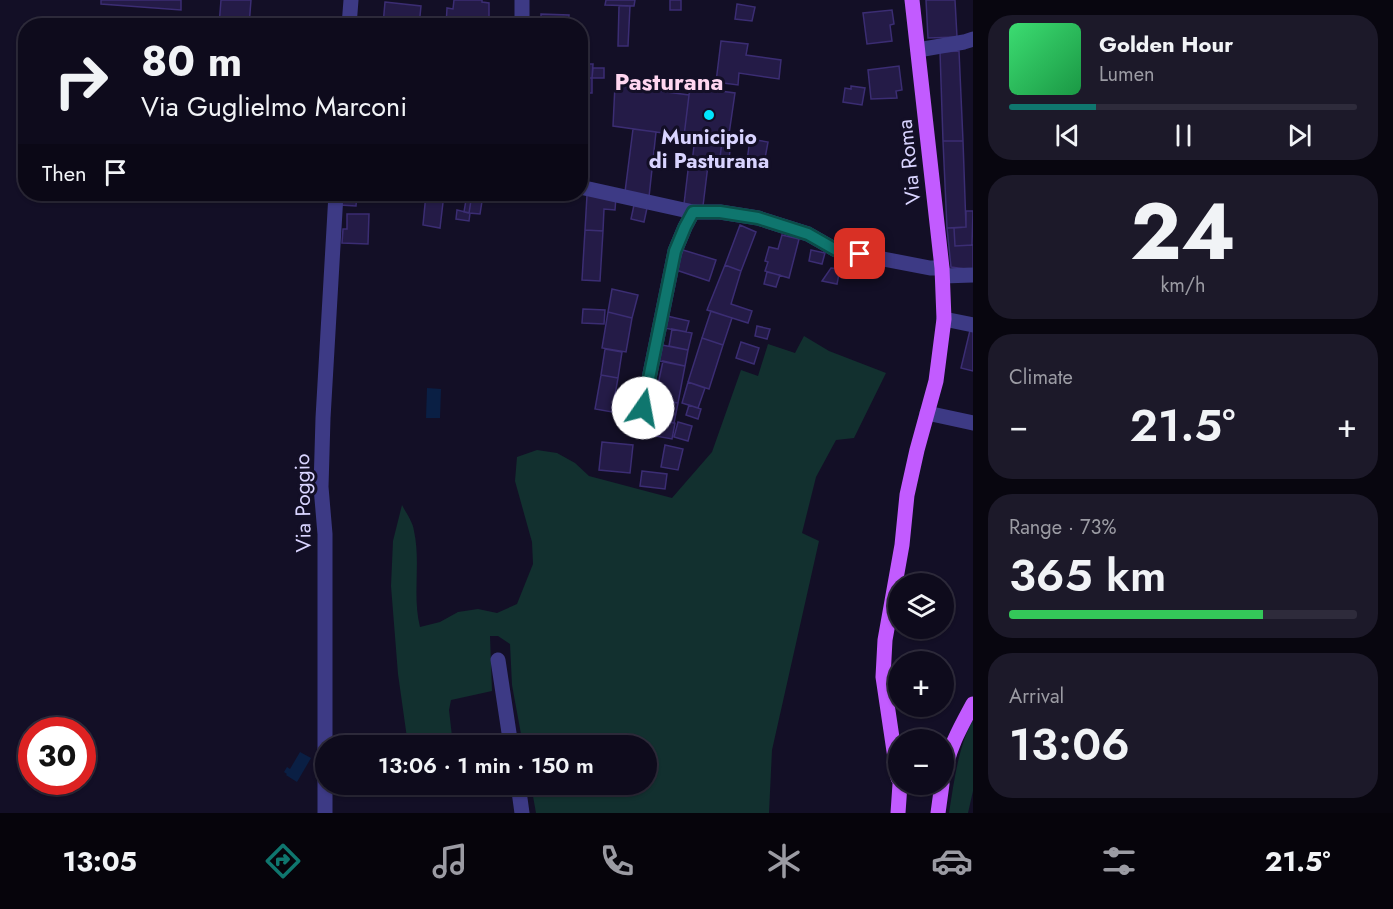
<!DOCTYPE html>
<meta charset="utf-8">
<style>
:root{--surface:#0e0b1c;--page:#1c1929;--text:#f1f3f6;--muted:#9b9ba3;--line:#2e2b3b;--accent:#0f766e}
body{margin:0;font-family:Jost,sans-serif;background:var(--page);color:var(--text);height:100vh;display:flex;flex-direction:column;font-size:22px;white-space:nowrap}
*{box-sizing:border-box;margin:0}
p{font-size:20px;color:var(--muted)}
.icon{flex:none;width:33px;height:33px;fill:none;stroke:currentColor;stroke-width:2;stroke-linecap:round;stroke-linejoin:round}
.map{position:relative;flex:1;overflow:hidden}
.drawer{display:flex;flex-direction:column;gap:15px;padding:15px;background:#08060f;width:420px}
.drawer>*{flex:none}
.hud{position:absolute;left:18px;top:18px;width:570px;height:183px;border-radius:24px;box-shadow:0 2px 4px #0004,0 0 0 2px var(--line);background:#0e0b1c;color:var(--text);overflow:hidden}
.controls{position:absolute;left:888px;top:573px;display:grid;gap:12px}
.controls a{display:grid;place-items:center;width:66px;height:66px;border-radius:50%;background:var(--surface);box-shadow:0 2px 4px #0004,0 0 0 2px var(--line);font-size:30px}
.speed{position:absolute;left:18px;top:717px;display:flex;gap:12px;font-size:30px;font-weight:700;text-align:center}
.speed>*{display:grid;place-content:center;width:78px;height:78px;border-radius:50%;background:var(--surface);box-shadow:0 2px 4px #0004,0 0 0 2px var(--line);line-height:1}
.speed .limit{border:9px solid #d22;background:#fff;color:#111}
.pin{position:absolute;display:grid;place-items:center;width:51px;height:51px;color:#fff;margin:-26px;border-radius:12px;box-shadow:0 3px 9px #0006}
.me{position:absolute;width:66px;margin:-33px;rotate:12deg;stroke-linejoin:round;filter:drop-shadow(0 0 4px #0008)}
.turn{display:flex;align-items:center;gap:21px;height:126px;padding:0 24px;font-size:27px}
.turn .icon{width:78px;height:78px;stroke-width:2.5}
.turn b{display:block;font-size:42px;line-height:51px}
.then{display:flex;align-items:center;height:57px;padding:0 24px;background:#0003;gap:12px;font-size:22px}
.big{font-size:45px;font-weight:600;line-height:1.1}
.drawer .tile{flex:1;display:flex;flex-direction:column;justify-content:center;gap:9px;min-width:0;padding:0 21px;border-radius:24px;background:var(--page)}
.drawer .dial{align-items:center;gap:0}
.dial b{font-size:78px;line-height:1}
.song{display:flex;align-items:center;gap:18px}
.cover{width:72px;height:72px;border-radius:9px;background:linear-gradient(135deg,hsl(140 70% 55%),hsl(140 70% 35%))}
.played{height:6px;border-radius:3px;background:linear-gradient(90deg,var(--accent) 25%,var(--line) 25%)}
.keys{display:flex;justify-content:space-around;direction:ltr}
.heat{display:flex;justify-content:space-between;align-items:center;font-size:33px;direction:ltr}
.charge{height:9px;border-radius:4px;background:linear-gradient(90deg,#34c759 73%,var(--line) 0)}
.trip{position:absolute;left:315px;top:735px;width:342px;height:60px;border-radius:30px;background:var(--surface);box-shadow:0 2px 4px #0004,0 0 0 2px var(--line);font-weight:600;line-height:60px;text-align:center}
.menu{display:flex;height:96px;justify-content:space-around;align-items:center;background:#06040b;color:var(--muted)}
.menu .icon{width:42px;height:42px}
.menu .current{color:var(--accent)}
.menu b{font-size:27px;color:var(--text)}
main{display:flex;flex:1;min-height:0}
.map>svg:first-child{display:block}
.green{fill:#12302f}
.water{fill:#0a1f44}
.building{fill:#241b47;stroke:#3b2d73;stroke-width:1.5}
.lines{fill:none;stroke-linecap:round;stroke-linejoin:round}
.minor{stroke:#3d3a85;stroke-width:15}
.major{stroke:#c25bff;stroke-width:15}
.route-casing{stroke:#0a4d48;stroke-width:15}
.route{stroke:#0f766e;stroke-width:10}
.poi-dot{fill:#00e5ff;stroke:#130f26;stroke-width:2}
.labels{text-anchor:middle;stroke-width:6;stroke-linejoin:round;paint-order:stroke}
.poi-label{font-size:21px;font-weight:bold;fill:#d9d4ff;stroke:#130f26}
.street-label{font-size:21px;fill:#d9d4ff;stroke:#130f26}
.quarter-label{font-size:24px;font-weight:bold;fill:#ffd6f0;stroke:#130f26}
</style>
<main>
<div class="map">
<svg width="973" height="813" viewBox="0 0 973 813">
<rect width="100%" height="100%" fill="#130f26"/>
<path class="green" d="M804 336 829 351 886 373 854 438 836 440 816 477 802 533 819 541 772 750 769 813H536L531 785 646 784V746L523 745 512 685 510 644 498 636H490L492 691 451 700 449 710 453 745H408L398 674 391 586 393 541 402 505C406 513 413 522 414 531 421 563 412 595 420 627L440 622 458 612 478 609 497 613 517 604 533 564 532 542 515 481 517 457 537 450 557 453 575 463 589 476 672 498 712 452 741 370 758 376 768 344 795 353Z
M973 720V791L968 813H949C954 782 958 747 973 720Z"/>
<path class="water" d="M427 388 441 389 440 418H426Z
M300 752 311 758 297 782 286 775 287 774 284 772 287 767 290 769Z"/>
<path class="building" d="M101 0H181V10L101 4Z
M221 0H251L249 26H219Z
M454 0H482V2L489 3V26H446L447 8 453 9Z
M606 0H635L634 6 605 5Z
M670 0H681V10H670Z
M926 0H955L957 37 928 38Z
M385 2 421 6 419 26 383 25Z
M737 4 755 7 752 21 735 19Z
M619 6H630L628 46H618Z
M892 10 894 24 890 25 892 41 867 44 863 13Z
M541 14 569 15 568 26H541Z
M721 41 748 44 746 55 781 60 779 79 739 73 738 85 716 82Z
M959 51 963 141H943L940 52Z
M580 64H593L592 78H580Z
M899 66 902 90 896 91 897 98 871 99 868 70Z
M593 68H604V78H592Z
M580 78H592V93H580Z
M615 85 689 95 684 136 613 126Z
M851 86 865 88 862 105 843 102 845 88 851 89Z
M690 87 735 93 728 141 684 136Z
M633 129 656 132 649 197 625 192Z
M695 137 722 141 719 166 692 163Z
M750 139 768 142 764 164 747 161Z
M722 141 731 142 729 159 720 158Z
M943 141H963L966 227 947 228Z
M689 162 708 165 703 206 684 204Z
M341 194H357L356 206 340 205Z
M426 194H444L440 228 423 225Z
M467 194H472L469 213 464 212Z
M472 194 483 195 480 214 469 213Z
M587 195 616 197 615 210 604 209 603 231 585 230Z
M634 205 647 208 644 222 631 219Z
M457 210 470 213 469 221 456 219Z
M966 211H973L972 245 955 246 954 228 966 227Z
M347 214H369L368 244 342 243 343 229H347Z
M740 225 756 232 741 271 725 265Z
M947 228H954L955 246 973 245V270L951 267Z
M585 230 603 231 600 281 582 280Z
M782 235 799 239 789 278 765 271 768 262 765 261 769 247 778 249Z
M683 250 716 260 709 281 676 270Z
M811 250 825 253 822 264 809 261Z
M725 265 741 271 731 304 752 311 748 323 707 310Z
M831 268 840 269 837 284 822 281Z
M767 272 780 275 776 287 764 284Z
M612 289 638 295 632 318 608 312Z
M583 309 605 310 604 324 582 323Z
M711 311 732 318 723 345 702 338Z
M608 312 632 318 626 352 602 348Z
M667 316 689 321 686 332 664 328Z
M757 326 770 329 767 339 755 336Z
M971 326 973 327V371L961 368Z
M672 329 692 333 688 350 669 346Z
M702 338 723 345 709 389 688 382Z
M741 342 759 348 754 364 736 358Z
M662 345 688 350 685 366 659 361Z
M605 349 622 352 618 378 601 375Z
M663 361 685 366 678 403 655 399Z
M601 375 618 378 612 412 595 409Z
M688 382 705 388 698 408 682 403Z
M655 399 678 403 674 423 652 418Z
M689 405 701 409 698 419 686 415Z
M647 418 675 423 672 439 644 434Z
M678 422 692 426 688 441 674 437Z
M602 442 633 445 630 473 599 470Z
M665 445 683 449 678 470 661 467Z
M642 471 667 474 665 489 640 486Z"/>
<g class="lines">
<path class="minor" d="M349 26 351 0
M522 26V0
M918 50 964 42 973 39
M580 187 693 212H720L758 218 808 234 836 250 930 268H942
M943 276 973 275
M944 319 973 325
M643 408 675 251 685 227 693 212
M927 413 973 423
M498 660 511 746
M518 784 522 813
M325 813V534L321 487 323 418 336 194"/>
<path class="major" d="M944 776C948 749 960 728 973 704
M898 778 883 677 885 640 902 545 907 495 917 450 936 381 944 319 942 268 912 0
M898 813 900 784
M938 813 942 784"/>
</g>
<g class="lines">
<g class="route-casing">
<path id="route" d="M643 408 675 251 685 227 693 212H720L758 218 808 234 836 250 860 254"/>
</g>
<use href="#route" class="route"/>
</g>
<circle class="poi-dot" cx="709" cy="115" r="6"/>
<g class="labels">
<g class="poi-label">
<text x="709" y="144">Municipio<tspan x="709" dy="24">di Pasturana</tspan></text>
</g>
<g class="street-label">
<text transform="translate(909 162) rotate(-96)" y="7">Via Roma</text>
<text transform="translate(303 503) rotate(-91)" y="7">Via Poggio</text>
</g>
<g class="quarter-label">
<text x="669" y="90">Pasturana</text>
</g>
</g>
</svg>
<div class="controls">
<a><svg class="icon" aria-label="layers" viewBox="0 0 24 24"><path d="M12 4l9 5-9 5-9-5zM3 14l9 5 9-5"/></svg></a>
<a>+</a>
<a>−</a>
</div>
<div class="speed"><div class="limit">30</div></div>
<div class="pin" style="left:860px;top:254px;background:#d93025"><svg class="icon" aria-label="arrive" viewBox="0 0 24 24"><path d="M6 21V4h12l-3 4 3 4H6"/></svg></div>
<svg class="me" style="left:643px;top:408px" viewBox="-20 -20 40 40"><circle r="19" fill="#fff"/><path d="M0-13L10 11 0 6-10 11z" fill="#0f766e"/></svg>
<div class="trip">13:06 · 1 min · 150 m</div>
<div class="hud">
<div class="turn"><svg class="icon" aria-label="right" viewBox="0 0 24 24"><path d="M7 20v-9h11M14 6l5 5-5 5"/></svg><div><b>80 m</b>Via Guglielmo Marconi</div></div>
<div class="then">Then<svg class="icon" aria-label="arrive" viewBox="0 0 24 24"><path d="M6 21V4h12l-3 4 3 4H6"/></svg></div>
</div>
</div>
<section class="drawer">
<div class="tile">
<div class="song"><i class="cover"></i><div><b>Golden Hour</b><p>Lumen</p></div></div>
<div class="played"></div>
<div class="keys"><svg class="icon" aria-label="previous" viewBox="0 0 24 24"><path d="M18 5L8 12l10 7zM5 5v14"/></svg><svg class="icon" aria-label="pause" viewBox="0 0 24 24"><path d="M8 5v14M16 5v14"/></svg><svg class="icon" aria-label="next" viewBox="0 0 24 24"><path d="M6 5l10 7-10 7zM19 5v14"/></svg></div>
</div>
<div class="tile dial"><b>24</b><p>km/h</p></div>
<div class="tile"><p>Climate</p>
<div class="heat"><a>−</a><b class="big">21.5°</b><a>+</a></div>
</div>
<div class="tile"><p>Range · 73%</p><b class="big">365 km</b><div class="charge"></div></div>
<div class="tile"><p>Arrival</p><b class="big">13:06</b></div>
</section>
</main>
<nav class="menu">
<b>13:05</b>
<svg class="icon current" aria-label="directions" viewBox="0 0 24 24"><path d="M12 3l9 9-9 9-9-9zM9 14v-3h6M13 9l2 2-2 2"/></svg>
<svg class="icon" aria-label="music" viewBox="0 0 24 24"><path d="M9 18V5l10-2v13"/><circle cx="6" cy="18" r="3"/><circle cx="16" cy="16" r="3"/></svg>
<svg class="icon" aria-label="phone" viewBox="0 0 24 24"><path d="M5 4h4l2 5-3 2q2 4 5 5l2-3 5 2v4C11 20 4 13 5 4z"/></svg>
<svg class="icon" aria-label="climate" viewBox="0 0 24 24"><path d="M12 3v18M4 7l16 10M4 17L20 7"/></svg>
<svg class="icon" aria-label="car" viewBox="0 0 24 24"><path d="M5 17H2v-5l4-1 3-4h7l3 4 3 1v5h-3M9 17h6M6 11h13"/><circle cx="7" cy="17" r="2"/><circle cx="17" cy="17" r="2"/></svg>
<svg class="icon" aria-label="filters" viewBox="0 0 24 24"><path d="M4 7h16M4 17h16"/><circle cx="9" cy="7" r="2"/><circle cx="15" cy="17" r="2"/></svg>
<b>21.5°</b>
</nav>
